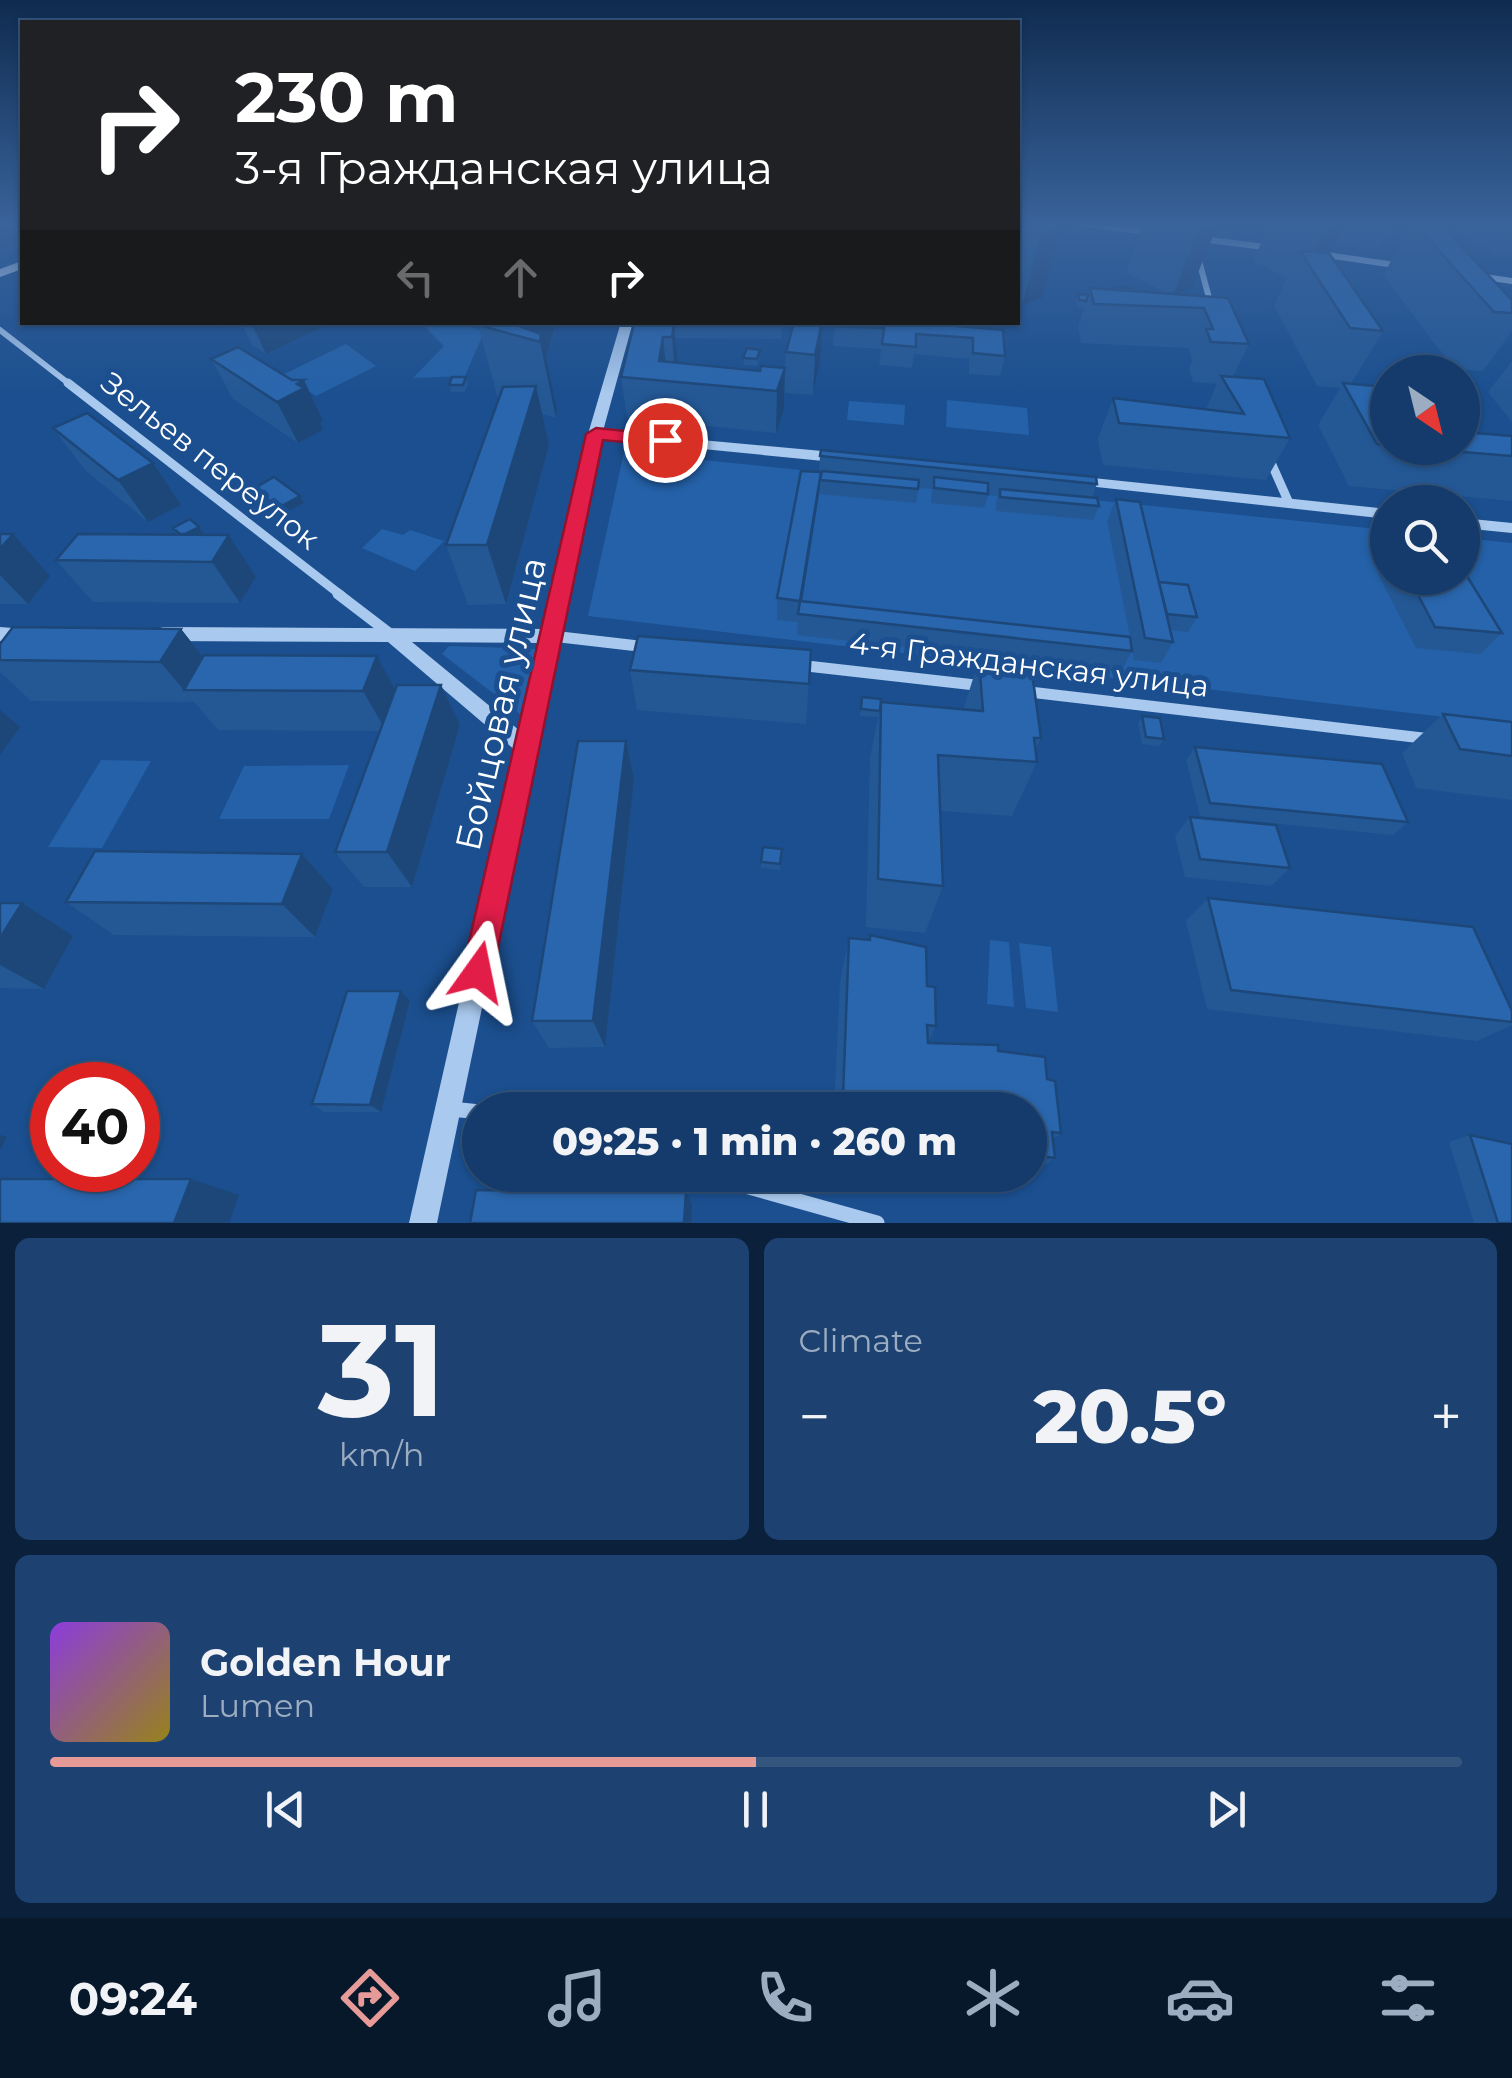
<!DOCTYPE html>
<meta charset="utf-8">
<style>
:root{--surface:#143b6b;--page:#1d4271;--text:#f1f3f6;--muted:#9dadc1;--line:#33557e;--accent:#e69b98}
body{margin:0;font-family:Montserrat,sans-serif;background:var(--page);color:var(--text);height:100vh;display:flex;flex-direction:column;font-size:38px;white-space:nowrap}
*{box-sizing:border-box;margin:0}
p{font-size:32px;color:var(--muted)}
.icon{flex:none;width:55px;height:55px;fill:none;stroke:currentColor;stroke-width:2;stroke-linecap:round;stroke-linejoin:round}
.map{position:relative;height:1223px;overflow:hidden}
.sheet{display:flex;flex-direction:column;gap:15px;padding:15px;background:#0b203b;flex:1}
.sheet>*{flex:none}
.guide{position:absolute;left:20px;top:20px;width:1000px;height:305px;border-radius:0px;box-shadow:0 2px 8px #0004,0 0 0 2px var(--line);background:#202124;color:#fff;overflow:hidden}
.needle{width:65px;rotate:145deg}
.tools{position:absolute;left:1370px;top:355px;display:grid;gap:20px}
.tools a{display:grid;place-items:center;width:110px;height:110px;border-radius:50%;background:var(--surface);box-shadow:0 2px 8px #0004,0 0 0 2px var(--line);font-size:50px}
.speed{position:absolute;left:30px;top:1062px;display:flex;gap:20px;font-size:50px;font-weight:700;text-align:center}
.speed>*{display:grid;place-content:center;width:130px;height:130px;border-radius:50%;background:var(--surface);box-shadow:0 2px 8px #0004,0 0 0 2px var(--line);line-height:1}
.speed .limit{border:15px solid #d22;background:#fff;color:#111}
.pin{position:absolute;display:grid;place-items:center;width:85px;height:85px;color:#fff;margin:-42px;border:5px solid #fff;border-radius:50%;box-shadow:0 2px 10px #0007}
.me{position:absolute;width:110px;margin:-55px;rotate:12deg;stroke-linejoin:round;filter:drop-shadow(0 0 8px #0008)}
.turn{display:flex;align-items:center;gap:35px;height:210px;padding:0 50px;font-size:45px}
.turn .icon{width:130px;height:130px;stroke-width:2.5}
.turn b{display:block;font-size:70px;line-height:85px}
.lanes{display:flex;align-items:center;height:95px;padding:0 50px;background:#0003;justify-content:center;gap:50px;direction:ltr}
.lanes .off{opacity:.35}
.big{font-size:75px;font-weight:800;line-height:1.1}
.sheet .widget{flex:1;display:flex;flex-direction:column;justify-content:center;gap:15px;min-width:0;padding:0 35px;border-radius:15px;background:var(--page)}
.sheet .dial{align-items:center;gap:0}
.dial b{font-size:130px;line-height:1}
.song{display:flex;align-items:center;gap:30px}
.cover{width:120px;height:120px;border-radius:15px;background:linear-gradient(135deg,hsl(270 70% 55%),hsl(50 70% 35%))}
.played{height:10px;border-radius:5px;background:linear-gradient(90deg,var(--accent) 50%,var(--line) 50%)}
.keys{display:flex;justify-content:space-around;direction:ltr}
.heat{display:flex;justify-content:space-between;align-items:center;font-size:55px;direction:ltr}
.sheet .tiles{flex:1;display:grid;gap:15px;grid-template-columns:1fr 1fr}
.widget:last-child{grid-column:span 2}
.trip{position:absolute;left:462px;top:1092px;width:585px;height:100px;border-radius:50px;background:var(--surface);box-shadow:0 2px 8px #0004,0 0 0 2px var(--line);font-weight:800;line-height:100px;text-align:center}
.tab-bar{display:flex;height:160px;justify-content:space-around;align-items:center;background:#08182b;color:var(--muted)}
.tab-bar .icon{width:70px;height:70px}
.tab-bar .current{color:var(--accent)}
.tab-bar b{font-size:45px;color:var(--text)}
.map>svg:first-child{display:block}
.green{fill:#2461a8}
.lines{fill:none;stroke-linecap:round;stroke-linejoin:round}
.minor-far3{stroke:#a9c9ee;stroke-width:6}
.minor-far2{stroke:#a9c9ee;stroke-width:9}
.minor-far1{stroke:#a9c9ee;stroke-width:11}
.minor{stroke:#a9c9ee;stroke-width:15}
.tertiary{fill:#a9c9ee;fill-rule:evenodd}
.secondary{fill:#d6e6fa;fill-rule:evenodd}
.wall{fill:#245895}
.shaded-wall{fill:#1d4779}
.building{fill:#2a66ad;stroke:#1d4779;stroke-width:2.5}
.route{fill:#e11d48;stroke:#92132f;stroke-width:2.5}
.labels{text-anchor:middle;stroke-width:10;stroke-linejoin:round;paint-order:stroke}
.street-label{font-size:30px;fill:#fff;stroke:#1b4f8f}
.near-street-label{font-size:35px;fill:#fff;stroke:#1b4f8f}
</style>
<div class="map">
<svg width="1512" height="1223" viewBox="0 0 1512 1223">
<rect width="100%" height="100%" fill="#1b4f8f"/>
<path class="green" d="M421 323H462L484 332 465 376 413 378 444 346Z
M346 344 376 366 316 396 282 375Z
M947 400 1027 408 1029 435 946 427Z
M849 401 905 405 904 425 847 420Z
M624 452 1387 530 1388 578H1462L1463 538 1512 543V725L588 616Z
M382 529 403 535 410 530 444 541 415 571 362 548Z
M449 646 536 649 520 714 442 654Z
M101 760 151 761 102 848 48 847Z
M349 765 329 819H219L244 766Z
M990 940 1009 942 1014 1007 987 1004Z
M1019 943 1051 947 1058 1012 1026 1008Z"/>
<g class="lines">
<path class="minor-far3" d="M1079 223 1149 232
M1201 239 1273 248
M1197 253 1212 309
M1320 254 1402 266
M1478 276 1512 281
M0 330 72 386"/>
<path class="minor-far2" d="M68 383 342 596
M1269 458 1289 503"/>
<path class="minor-far1" d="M338 594 389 633
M552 636 647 647
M798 665 984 686
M1021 691 1431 739"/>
<path class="minor" d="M451 1109 480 1112
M706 1175 877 1223"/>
<path class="tertiary" d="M621 322H633L603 431 844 453 851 458 844 463 601 439 437 1223H409L516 751 388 642 163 641 157 639 154 634 157 629 163 627 544 629 588 434ZM412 642 540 643 520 731Z
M1074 476 1388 509V519L1069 484 1066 481Z
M1462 518 1512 523V533L1462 528Z
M0 627 38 630 41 635 38 640 0 641Z"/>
<path class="secondary" d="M22 261V269L0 277V269Z"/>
</g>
<path class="wall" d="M1018 223 1059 227 1042 298 1022 306 1018 303Z
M1143 223H1218L1192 287 1176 294 1228 298 1249 344 1233 377 1290 438 1266 480 1103 465 1098 439 1113 398 1206 409 1217 384 1193 382 1189 369 1192 361 1188 348 1081 343 1078 327 1084 308 1077 307 1076 300 1078 294 1088 295 1090 288 1114 290 1115 287 1133 291 1169 294 1126 273Z
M1254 223H1394L1377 252 1335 242 1329 253 1383 331 1351 384 1388 391V448H1462L1512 436V501L1349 486 1318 425 1340 388 1317 386 1274 306 1287 278 1253 261 1269 226Z
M1413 223H1439L1512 300V331L1483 371 1454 369 1383 275Z
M1458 223H1512V259L1510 257 1495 256 1480 246Z
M241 322H334L266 354 252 345Z
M479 322H556L546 357 557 410 556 418 542 414 549 445 506 604 468 605 446 545 498 399 478 325Z
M640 322H782L781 339 675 338 677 363 760 371 785 368 786 352 821 355 813 395 785 393 784 409 776 433 627 418 621 377Z
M835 322 1003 330 1005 356 1000 376 969 374V359L914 354 912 368 879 365 881 349 833 346Z
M760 357 757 366 744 365 743 358Z
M211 359 292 380 323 421 320 423 323 430 298 443 233 399Z
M1512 361V422L1488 392Z
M466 377 468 384 465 392H451L449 385Z
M53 428 181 505 148 522 85 470Z
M820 456 1097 484 1092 498 1099 506 1093 520 996 511V503L998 496 988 495 984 508 931 503 932 489 919 488 916 503 819 494 802 601 1130 637 1107 521 1116 499 1159 582 1197 617 1188 632 1170 630 1173 642 1161 663 1134 660 1131 643 1132 651 1121 672 797 635 798 622 777 620V598L819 472Z
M253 489 300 496 304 503 282 515 257 496Z
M173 528 203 535H229L256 577 240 603 93 602 56 560 178 534Z
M0 534 50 576 28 604H0Z
M1388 562V578H1462L1502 633 1480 654 1416 648 1378 574Z
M181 629 203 657 377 656 395 690 441 685 460 725 412 887H364L335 852 380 731 218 730 194 702 31 701 0 672V644Z
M811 650 806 724 637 710 630 670Z
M979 660 1041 738 1035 750 1037 762 1012 816 940 811 943 886 925 933 866 927 870 758 878 717 860 716 862 697 881 705 963 710Z
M1443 714 1512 722V800L1416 788 1402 753Z
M1142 716 1164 739 1160 746 1142 744 1138 723Z
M1195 747 1408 822 1393 835 1200 816 1186 760Z
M634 780 605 1047 549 1048 532 1021Z
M1190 817 1290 868 1271 886 1185 877 1175 836Z
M782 849 780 870 761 868V862Z
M302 854 333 889 315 937 114 935 66 902Z
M1208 898 1512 1011V1025L1477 1041 1207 1009 1186 921Z
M0 903 73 936 44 989 0 988Z
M870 935 927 986 936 1026 928 1043 998 1051 1047 1079 1061 1133 1053 1139 1055 1158 1020 1183 962 1175H1030V1110H834L840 982 849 938 869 940Z
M401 991 410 1001 381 1112H324L312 1104Z
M1470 1135 1512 1223H1474L1449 1142Z"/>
<path class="shaded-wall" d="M0 223H22V242L0 250Z
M1046 223H1061L1059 228 1061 227 1042 298 1022 306 1040 235Z
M1207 223H1218L1192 287 1173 296 1200 225Z
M1328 223H1345L1317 277 1308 263Z
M220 322H234L222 328Z
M251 322H334L266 354Z
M517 322H556L546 357 557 410 556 418 540 342 516 325Z
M822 322 821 355 813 395 815 355Z
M674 324 678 365 675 377 672 337Z
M663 337 667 378 659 361Z
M785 368 784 409 776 433 777 391Z
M304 380 323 421 320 423 323 430 298 443 277 402 297 384Z
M536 386 549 445 506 604 487 545Z
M153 463 181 505 148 522 118 480Z
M821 472 819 494 800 614V601Z
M300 496 304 503 282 515 278 508Z
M199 527 204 534 182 536Z
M13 534 50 576 28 604 0 575V549Z
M229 535 256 577 240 603 212 562Z
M181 629 213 670 184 690 194 702 160 662Z
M377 656 399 697 386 731 363 691Z
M441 685 460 725 412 887 387 852Z
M0 710 20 727 0 755Z
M626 741 634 780 605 1047 593 1021Z
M302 854 333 889 315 937 282 904Z
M22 903 73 936 44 989 0 965V938Z
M401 991 410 1001 381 1112 370 1105Z
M0 1135 7 1137 0 1150Z
M191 1179 239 1195 229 1223H174Z
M686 1191 692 1206 691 1223H684Z"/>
<path class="building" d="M1018 223H1051L1061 227 1040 235 1018 224Z
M1414 223H1439L1512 300V313L1494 312Z
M1300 251 1329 253 1383 331 1350 328Z
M1115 287 1132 288 1133 291 1116 290Z
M1090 288 1228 298 1249 344 1211 342 1206 329H1213L1204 308 1094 304Z
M1078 294 1088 295 1086 301 1079 300Z
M479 322H517L516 325 541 334 540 342 478 325Z
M794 322H822L815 355 786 352Z
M835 322H911L1003 330 1005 356 973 353V338L916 334V347L882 344 884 328 834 326Z
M634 324H674L672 337H663L659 361 760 371 761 366 785 368 777 391 621 377Z
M238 347 292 380H304L297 384 304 388 277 402 211 359Z
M747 348 760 350 757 359 743 358Z
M1221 376 1264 379 1290 438 1119 423 1113 398 1244 414Z
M452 377H466L463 385H449Z
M1343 383 1385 387 1388 391V398L1381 397 1388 408V445L1377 444Z
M536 386 487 545H446L503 387Z
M87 413 153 463 118 480 53 428Z
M1462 432 1512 436V456L1414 448H1462Z
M821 450 1096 477 1097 484 820 456Z
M801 471 821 472 800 601 777 598Z
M822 471 919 480 918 489 820 480Z
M274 477 300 496 278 508 253 489Z
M934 477 988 483V494L934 488Z
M1000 489 1097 498 1099 506 1000 497Z
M1116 499 1140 502 1173 642 1145 638Z
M190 519 199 527 185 534H180L173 528Z
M0 534H13L0 549Z
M78 534 229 535 212 562 56 560Z
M1462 568 1502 633 1435 627 1409 578H1462Z
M1159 582 1188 585 1197 617 1167 614Z
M800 601 1130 637 1132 651 798 614Z
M13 627 181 629 160 662 0 660V644Z
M638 636 811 650 809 684 630 670Z
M204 655 377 656 363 691 184 690Z
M979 660 1031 665 1041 738H1034L1037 762 938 755 943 886 878 879 881 702 983 711Z
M397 685H441L387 852H335Z
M862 697 881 699 880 711 861 709Z
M1443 714 1512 722V756L1460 749Z
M1142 716 1160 718 1164 739 1146 737Z
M578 741H626L593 1021H532Z
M1195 747 1382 764 1408 822 1210 803Z
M1190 817 1276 825 1290 868 1200 859Z
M763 847 782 849 780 864 761 862Z
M95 851 302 854 282 904 66 902Z
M1208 898 1473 927 1512 1011V1022L1231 990Z
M0 903H22L0 938Z
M870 935 926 947 927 986 935 987 936 1026 927 1025 928 1043 998 1045V1051L1045 1057 1047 1079 1055 1081 1061 1133 1052 1132 1055 1158 1030 1155V1110H895V1102L843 1096 849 938 870 940Z
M347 991H401L370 1105 312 1104Z
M1470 1135 1512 1144V1223H1498Z
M0 1179H191L174 1223H0Z
M476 1190 686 1191 684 1223H470Z"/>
<linearGradient id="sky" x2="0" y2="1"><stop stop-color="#0f2b4f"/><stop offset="0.57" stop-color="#39639b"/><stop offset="1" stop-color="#39639b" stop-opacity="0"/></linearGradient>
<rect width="1512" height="394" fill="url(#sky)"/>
<path class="route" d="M596 428 665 435 675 440 665 446 603 440 493 972 489 984 478 988 466 984 462 972 586 434Z"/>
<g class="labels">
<g class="street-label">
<text transform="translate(210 461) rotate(38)" y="10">Зельев переулок</text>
<text transform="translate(1029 665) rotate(7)" y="10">4-я Гражданская улица</text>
</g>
<g class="near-street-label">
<text transform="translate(501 704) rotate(-77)" y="12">Бойцовая улица</text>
</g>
</g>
</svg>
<div class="tools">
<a><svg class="needle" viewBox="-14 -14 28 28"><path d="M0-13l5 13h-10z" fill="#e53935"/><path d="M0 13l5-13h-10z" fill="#9dadc1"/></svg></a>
<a><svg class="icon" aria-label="search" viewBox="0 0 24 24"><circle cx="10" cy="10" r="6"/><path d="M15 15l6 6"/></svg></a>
</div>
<div class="speed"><div class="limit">40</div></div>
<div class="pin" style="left:665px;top:440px;background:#d93025"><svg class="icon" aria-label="arrive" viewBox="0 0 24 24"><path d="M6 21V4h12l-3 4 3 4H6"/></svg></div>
<svg class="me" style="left:478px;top:972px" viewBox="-20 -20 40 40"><path d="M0-17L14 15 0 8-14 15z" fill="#e11d48" stroke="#fff" stroke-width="4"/></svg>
<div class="trip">09:25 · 1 min · 260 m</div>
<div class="guide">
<div class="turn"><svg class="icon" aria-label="right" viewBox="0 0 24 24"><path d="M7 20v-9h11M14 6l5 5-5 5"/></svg><div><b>230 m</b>3-я Гражданская улица</div></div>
<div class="lanes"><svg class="icon off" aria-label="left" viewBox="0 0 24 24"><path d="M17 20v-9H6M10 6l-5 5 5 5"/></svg><svg class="icon off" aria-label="ahead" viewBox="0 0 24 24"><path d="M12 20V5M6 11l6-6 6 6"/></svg><svg class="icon" aria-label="right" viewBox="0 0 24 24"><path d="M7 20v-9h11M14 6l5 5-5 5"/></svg></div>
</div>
</div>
<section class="sheet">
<div class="tiles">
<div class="widget dial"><b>31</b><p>km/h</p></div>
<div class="widget"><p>Climate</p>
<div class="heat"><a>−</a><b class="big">20.5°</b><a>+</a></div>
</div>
<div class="widget">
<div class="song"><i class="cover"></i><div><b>Golden Hour</b><p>Lumen</p></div></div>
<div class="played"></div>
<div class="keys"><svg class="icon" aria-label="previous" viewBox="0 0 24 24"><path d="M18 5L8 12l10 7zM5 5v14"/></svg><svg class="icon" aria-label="pause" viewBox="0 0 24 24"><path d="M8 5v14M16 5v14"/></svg><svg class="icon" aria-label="next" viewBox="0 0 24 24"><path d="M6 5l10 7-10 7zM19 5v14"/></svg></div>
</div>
</div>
</section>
<nav class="tab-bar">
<b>09:24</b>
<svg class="icon current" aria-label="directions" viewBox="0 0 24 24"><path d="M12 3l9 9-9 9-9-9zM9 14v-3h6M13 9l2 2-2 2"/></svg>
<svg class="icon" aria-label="music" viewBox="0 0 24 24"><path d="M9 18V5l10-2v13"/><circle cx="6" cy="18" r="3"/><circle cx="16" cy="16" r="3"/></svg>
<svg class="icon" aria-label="phone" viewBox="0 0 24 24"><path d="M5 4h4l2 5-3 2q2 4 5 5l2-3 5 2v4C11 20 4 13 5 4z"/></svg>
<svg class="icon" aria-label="climate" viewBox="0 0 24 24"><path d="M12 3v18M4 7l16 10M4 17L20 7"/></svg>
<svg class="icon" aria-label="car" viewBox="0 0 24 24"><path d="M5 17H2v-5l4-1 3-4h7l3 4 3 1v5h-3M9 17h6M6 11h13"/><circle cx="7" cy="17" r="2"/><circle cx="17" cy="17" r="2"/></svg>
<svg class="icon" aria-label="filters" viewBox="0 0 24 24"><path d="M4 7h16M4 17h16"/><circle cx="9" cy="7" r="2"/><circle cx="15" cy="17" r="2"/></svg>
</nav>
